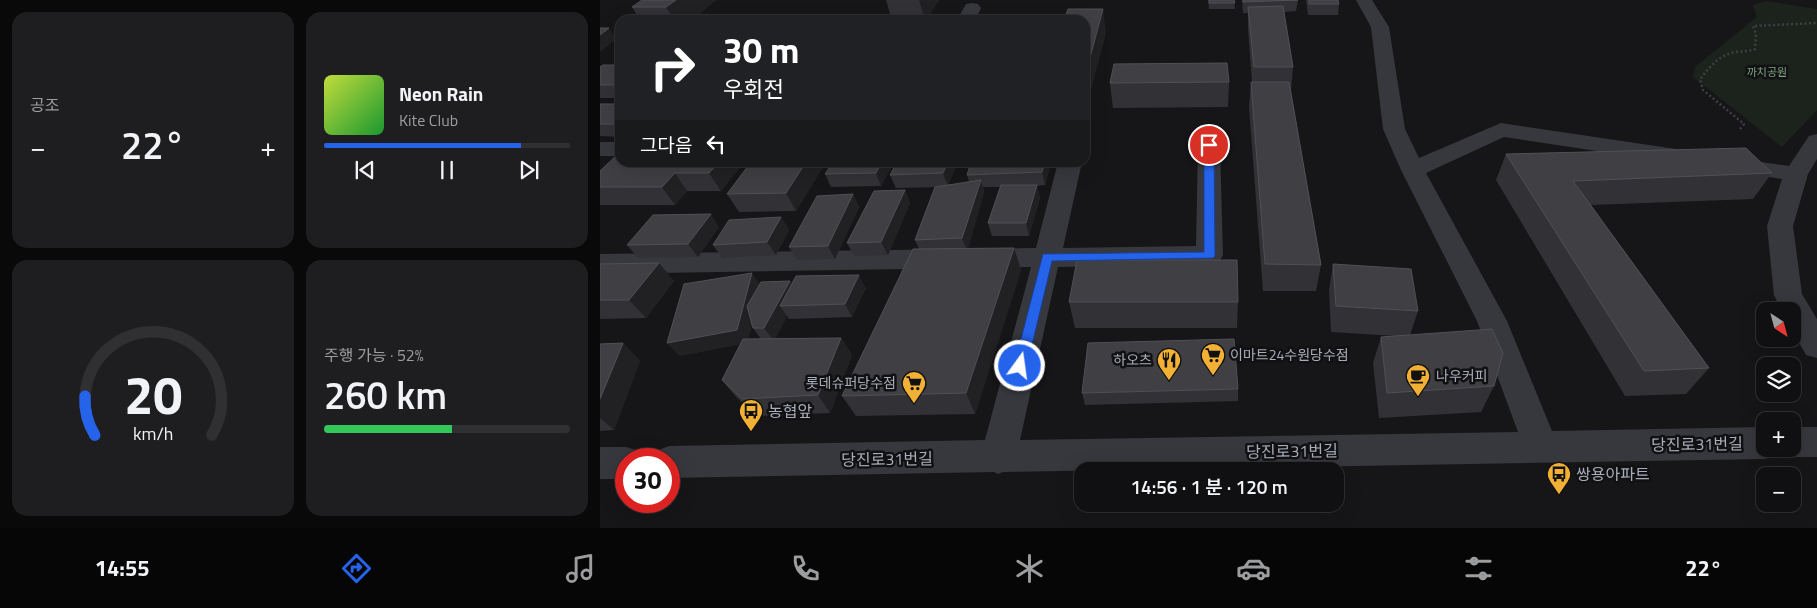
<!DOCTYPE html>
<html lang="ko">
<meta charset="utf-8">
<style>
:root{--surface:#101012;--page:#1e1e20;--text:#f1f3f6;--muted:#9c9d9f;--line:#303032;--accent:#2563eb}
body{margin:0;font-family:"Titillium Web","Noto Sans KR",sans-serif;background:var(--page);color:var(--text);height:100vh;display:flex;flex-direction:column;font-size:19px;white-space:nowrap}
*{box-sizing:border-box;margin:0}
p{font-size:16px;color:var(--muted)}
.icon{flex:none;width:28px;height:28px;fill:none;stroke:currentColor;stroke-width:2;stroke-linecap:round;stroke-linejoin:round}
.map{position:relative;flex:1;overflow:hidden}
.sheet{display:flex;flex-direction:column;gap:12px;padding:12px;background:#09090a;width:600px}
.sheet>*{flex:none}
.hud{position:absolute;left:15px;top:15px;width:475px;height:152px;border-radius:15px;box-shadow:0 5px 20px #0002,0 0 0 1px var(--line);background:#202124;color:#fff;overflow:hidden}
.needle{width:32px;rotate:144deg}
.fabs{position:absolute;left:1156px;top:302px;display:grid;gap:10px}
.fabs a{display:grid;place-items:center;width:45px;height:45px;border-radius:10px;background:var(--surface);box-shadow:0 5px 20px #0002,0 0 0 1px var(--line);font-size:25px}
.speed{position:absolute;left:15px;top:448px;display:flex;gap:10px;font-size:25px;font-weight:700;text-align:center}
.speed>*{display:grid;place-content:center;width:65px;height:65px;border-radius:50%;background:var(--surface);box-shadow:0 5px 20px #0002,0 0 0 1px var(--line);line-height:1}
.speed .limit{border:8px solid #d22;background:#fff;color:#111}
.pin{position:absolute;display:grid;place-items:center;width:42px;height:42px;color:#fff;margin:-21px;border:2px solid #fff;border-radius:50%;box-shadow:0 1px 5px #0007}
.me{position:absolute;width:55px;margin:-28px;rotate:14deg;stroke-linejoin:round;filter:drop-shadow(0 0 4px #0008)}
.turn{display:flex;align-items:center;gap:18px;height:105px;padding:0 25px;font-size:22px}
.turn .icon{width:65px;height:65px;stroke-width:2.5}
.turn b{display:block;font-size:35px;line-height:42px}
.then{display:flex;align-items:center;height:48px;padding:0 25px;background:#0003;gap:10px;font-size:19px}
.big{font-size:38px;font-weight:600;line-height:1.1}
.sheet .widget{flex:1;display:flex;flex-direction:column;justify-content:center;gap:8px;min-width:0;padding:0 18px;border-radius:15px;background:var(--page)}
.sheet .dial{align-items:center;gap:0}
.dial svg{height:130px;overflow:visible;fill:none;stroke:var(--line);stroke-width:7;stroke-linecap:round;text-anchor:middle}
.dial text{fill:var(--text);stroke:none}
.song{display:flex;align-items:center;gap:15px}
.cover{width:60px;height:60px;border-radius:8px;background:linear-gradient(135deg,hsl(70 70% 55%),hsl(130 70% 35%))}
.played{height:5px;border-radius:2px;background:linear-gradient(90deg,var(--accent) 80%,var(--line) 80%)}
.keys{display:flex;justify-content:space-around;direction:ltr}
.heat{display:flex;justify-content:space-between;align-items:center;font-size:28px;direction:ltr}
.charge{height:8px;border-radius:4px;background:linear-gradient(90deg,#34c759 52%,var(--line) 0)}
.sheet .tiles{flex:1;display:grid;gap:12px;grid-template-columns:repeat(2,1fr)}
.trip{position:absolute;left:474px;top:462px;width:270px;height:50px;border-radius:15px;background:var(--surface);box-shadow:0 5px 20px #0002,0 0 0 1px var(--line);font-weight:600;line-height:50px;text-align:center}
.dock{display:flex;height:80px;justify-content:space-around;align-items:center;background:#060607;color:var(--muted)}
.dock .icon{width:35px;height:35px}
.dock .current{color:var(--accent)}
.dock b{font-size:22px;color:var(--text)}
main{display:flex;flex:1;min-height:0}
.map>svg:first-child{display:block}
.green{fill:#1c231d}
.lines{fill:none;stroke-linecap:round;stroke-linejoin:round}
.path{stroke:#3d3f44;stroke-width:2.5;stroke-dasharray:2 2.5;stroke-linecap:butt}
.minor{fill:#37383d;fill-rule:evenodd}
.wall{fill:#323236;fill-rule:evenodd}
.shaded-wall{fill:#212124}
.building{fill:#3f3f44;stroke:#4f5156}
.route{fill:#2563eb;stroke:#184099}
.labels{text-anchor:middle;stroke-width:5;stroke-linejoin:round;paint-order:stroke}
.far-park-label{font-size:11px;fill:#7fa381;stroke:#111113}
.poi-label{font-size:14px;fill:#a8adb8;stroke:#111113;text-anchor:start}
.near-poi-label{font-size:16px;fill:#a8adb8;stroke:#111113;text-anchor:start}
.near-street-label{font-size:16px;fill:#a8adb8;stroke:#111113}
</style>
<main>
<section class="sheet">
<div class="tiles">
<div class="widget"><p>공조</p>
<div class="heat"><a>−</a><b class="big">22°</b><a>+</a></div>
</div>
<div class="widget">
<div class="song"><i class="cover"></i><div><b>Neon Rain</b><p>Kite Club</p></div></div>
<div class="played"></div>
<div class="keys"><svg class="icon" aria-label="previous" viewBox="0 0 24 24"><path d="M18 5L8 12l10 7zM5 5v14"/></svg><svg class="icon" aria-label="pause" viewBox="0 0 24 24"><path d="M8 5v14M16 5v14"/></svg><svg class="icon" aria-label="next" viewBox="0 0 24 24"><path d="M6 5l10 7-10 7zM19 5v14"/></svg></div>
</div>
<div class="widget dial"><svg viewBox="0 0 100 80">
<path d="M14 69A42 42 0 1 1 86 69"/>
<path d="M14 69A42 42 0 0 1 8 45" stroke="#2563eb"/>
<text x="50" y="56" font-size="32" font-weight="700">20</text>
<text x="50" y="72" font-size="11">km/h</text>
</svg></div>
<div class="widget"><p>주행 가능 · 52%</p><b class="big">260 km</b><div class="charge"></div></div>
</div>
</section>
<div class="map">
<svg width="1217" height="528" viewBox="0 0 1217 528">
<rect width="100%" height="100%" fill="#161618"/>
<path class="green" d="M1166 1 1217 9V110L1182 147 1093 77 1095 67 1157 17 1153 5Z"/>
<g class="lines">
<path class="path" d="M1140 129 1144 124 1103 90 1100 80C1107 69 1118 57 1131 53 1139 51 1147 52 1155 49L1156 34 1153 26 1217 23"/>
<path class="minor" d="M756 0H772L789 27 805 129 819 158 901 123 1076 149 1084 151 1088 156 1084 161 1076 163 904 137 826 173 907 321 952 431 1165 427V449H1192V427H1217V457H1192L1179 451 1177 454 1165 459 403 472 398 474 394 472 69 478V459H53L56 451 69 446 385 440 431 267 0 274V254L436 248 458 162H482L463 248 596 246 598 145 601 140 609 138 617 140 620 145 623 255 619 262 609 264 458 267 420 440 918 432 877 321 801 170 783 129 771 27Z
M372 3 378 4 381 8 375 20H357L366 4Z
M1217 134V159L1208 174 1193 226 1202 294 1217 319V358L1206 355 1192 330V311H1182L1174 295 1167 226 1182 179 1125 170 1121 165 1125 160 1133 158 1189 166 1209 136Z
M0 142H20V156H0Z
M0 447H26L39 451 42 459H26V479H0Z"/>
</g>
<path class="wall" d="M116 0 92 20H40L32 7Z
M286 0H339L326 20H292Z
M608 0H634L635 9H609Z
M642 0H698L696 11 684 12 693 67 691 91 721 265 716 291H663L649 107 651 82H652L648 29V13H643Z
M706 0H738L739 4 738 15H708Z
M485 20 506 32 490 93H485Z
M20 65V98H0V67Z
M629 82 628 107 513 108 510 83Z
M0 104H20V137L0 136Z
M906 154 1172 173 1153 199 991 205 1109 368 1086 394 1025 396 896 180Z
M144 162 121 191H87L75 205H0V171Z
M226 162 196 211 139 212 127 194Z
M294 162 281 186 231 187 225 174Z
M297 162H358L348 185 369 182 367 175 371 162H451L445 185 437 186 440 198 429 236H392L388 223 400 187H383L384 192 368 248H414L421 270 375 414 256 416 242 396 319 249 315 240 340 187 296 188 290 175Z
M305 190 310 203 288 255 254 256 247 243Z
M253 194 259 207 235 259 197 260 189 247Z
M181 217 189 230 176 255 122 258 113 245Z
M119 227 98 257 38 258 27 245Z
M0 264 74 281 46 318 0 319Z
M733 264 818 311 810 335 894 386 881 412 779 418 773 363 781 337 796 336 731 332 729 290Z
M190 281 192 284 266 288 252 317 189 319 187 316 175 339 241 338 252 355 230 413 157 416 137 398 122 380 140 344 79 356 160 284ZM152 324 153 328 161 339H148Z
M469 302H638L637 328H475Z
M23 343 40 361 14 430 0 431V344Z
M638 389V401L485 405 482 393Z"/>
<path class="shaded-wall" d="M76 0H116L92 20H74L66 7Z
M319 0H339L326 20H325Z
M503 9 506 32 490 93 487 69Z
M259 16 261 20H256Z
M9 28 17 39 0 52V35Z
M119 162H144L121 191 109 173Z
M206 162H226L196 211 186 193Z
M282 162H294L281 186 276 173Z
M348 162H358L348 186 343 173Z
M445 162 451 163 445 185 442 172Z
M75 173 87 191 75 205 62 187Z
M381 180 384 192 367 251 362 238Z
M437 185 440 198 429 236 426 223Z
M305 190 310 203 288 255 281 242Z
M253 194 259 207 235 259 228 246Z
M111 214 119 227 98 257 88 244Z
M181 217 189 230 176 255 167 242Z
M414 248 421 270 375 414 366 393Z
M59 263 74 281 46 318 29 300Z
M152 273 161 286 147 343 79 356 67 343Z
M259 275 266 288 252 317 245 304Z
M190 281 198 294 180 306 187 316 174 341 164 328Z
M241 338 252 355 230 413 218 395Z
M23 343 40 361 14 430 0 418V399Z"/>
<path class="building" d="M42 0H76L66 7H32Z
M609 0H634L635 3H609Z
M643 0H698L643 2Z
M709 0H738L739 4H709Z
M683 6 693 67H654L648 7Z
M468 9H503L487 69H485V20H464Z
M224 16H259L256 20H221Z
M0 28H9L0 35Z
M627 63 629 82 510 83 514 64Z
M3 65H20V85H0V67Z
M651 82H689L721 265 665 264Z
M0 104H20V124H0Z
M1146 148 1172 173 973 181 1109 368 1044 371 906 154Z
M20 152V162H119L109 173H75L62 187H0V171Z
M151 162H206L186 193 127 194Z
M233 162H282L276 173 225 174Z
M297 162H348L343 173 290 175Z
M371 162H445L442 172 367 175Z
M381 180 362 238 315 240 335 187Z
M401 185H437L426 223H388Z
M305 190 281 242 247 243 274 191Z
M253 194 228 246 189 247 217 196Z
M111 214 88 244 27 245 53 215Z
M181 217 167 242 113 245 129 220Z
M414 248 366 393 242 396 313 249Z
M477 260H637L638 302H469Z
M59 263 29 300H0V264Z
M733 264 811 269 818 311 736 306Z
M152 273 137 330 67 343 84 284Z
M259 275 245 304 180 306 196 276Z
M190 281 164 328H153L147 306 161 282Z
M892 329 903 353 894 386 787 393 781 337Z
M241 338 218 395 142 399 122 380 143 339Z
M634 339 638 389 482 393 488 343Z
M23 343 0 399V344Z"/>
<path class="route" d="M609 142 614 145 615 256 613 258 452 261 427 366 425 370 420 372 416 370 414 366 443 254 604 252V145Z"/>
<defs>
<g id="supermarket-pin" transform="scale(1.25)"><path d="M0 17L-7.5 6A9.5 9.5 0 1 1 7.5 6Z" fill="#f2b134" stroke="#111113"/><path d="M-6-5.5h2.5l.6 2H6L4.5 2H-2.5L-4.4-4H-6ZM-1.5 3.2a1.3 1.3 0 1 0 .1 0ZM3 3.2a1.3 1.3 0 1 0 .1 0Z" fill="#111"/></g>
<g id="restaurant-pin" transform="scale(1.25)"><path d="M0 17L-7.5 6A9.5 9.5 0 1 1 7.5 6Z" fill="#f2b134" stroke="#111113"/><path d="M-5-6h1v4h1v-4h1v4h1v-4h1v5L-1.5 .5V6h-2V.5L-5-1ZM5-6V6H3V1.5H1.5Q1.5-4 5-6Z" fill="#111"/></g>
<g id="cafe-pin" transform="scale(1.25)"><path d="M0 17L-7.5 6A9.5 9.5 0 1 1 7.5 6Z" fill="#f2b134" stroke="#111113"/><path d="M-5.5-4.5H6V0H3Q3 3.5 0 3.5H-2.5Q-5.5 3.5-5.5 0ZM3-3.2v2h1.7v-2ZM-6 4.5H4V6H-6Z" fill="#111"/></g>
<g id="bus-pin" transform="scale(1.25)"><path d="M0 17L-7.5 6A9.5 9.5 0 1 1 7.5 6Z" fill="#f2b134" stroke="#111113"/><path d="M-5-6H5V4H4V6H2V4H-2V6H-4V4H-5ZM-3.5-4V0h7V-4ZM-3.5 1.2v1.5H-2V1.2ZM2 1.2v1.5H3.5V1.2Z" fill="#111"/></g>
</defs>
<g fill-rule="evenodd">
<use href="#supermarket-pin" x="613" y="355"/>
<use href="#restaurant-pin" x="569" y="360"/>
<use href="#cafe-pin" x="818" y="376"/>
<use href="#supermarket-pin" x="314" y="383"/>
<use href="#bus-pin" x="151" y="411"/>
<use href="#bus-pin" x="959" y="474"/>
</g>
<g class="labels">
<g class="far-park-label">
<text x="1167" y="76">까치공원</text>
</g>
<g class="poi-label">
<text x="630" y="360">이마트24수원당수점</text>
<text x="552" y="365" text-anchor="end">하오츠</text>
<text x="836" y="381">나우커피</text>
<text x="296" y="388" text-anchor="end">롯데슈퍼당수점</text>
</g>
<g class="near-poi-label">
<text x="168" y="417">농협앞</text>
<text x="976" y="480">쌍용아파트</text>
</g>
<g class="near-street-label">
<text transform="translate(1097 444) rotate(-1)" y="6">당진로31번길</text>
<text transform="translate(692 451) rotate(-1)" y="6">당진로31번길</text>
<text transform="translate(287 459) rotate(-1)" y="6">당진로31번길</text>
</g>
</g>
</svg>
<div class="fabs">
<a><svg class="needle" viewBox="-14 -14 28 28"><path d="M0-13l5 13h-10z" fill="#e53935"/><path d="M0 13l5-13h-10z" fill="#9c9d9f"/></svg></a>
<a><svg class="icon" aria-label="layers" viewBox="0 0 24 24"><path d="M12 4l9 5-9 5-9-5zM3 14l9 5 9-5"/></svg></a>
<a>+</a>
<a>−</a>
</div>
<div class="speed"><div class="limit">30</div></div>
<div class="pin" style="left:609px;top:145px;background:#d93025"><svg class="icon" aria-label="arrive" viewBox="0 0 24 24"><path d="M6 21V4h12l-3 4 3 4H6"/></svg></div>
<svg class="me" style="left:420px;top:366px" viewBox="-20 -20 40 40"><circle r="17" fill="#2563eb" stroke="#fff" stroke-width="3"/><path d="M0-11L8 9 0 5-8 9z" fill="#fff"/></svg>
<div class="trip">14:56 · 1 분 · 120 m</div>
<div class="hud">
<div class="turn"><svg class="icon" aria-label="right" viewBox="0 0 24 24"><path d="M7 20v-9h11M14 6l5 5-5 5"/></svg><div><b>30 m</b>우회전</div></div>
<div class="then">그다음<svg class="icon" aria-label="left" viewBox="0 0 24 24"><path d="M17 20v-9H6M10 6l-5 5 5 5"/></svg></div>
</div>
</div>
</main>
<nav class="dock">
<b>14:55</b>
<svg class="icon current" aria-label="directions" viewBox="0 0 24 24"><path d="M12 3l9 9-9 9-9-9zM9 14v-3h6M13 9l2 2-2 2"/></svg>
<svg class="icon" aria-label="music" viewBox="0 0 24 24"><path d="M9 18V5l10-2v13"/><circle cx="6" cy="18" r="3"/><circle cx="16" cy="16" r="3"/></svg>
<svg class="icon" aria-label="phone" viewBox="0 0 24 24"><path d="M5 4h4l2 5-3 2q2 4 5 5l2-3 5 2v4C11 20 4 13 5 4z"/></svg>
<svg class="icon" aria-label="climate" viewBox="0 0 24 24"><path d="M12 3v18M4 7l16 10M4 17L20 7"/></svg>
<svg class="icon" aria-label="car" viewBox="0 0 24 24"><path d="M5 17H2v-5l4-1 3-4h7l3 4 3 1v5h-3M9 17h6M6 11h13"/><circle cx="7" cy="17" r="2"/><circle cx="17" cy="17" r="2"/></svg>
<svg class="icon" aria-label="filters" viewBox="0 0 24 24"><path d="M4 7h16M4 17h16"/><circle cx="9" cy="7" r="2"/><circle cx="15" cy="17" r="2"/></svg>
<b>22°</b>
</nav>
